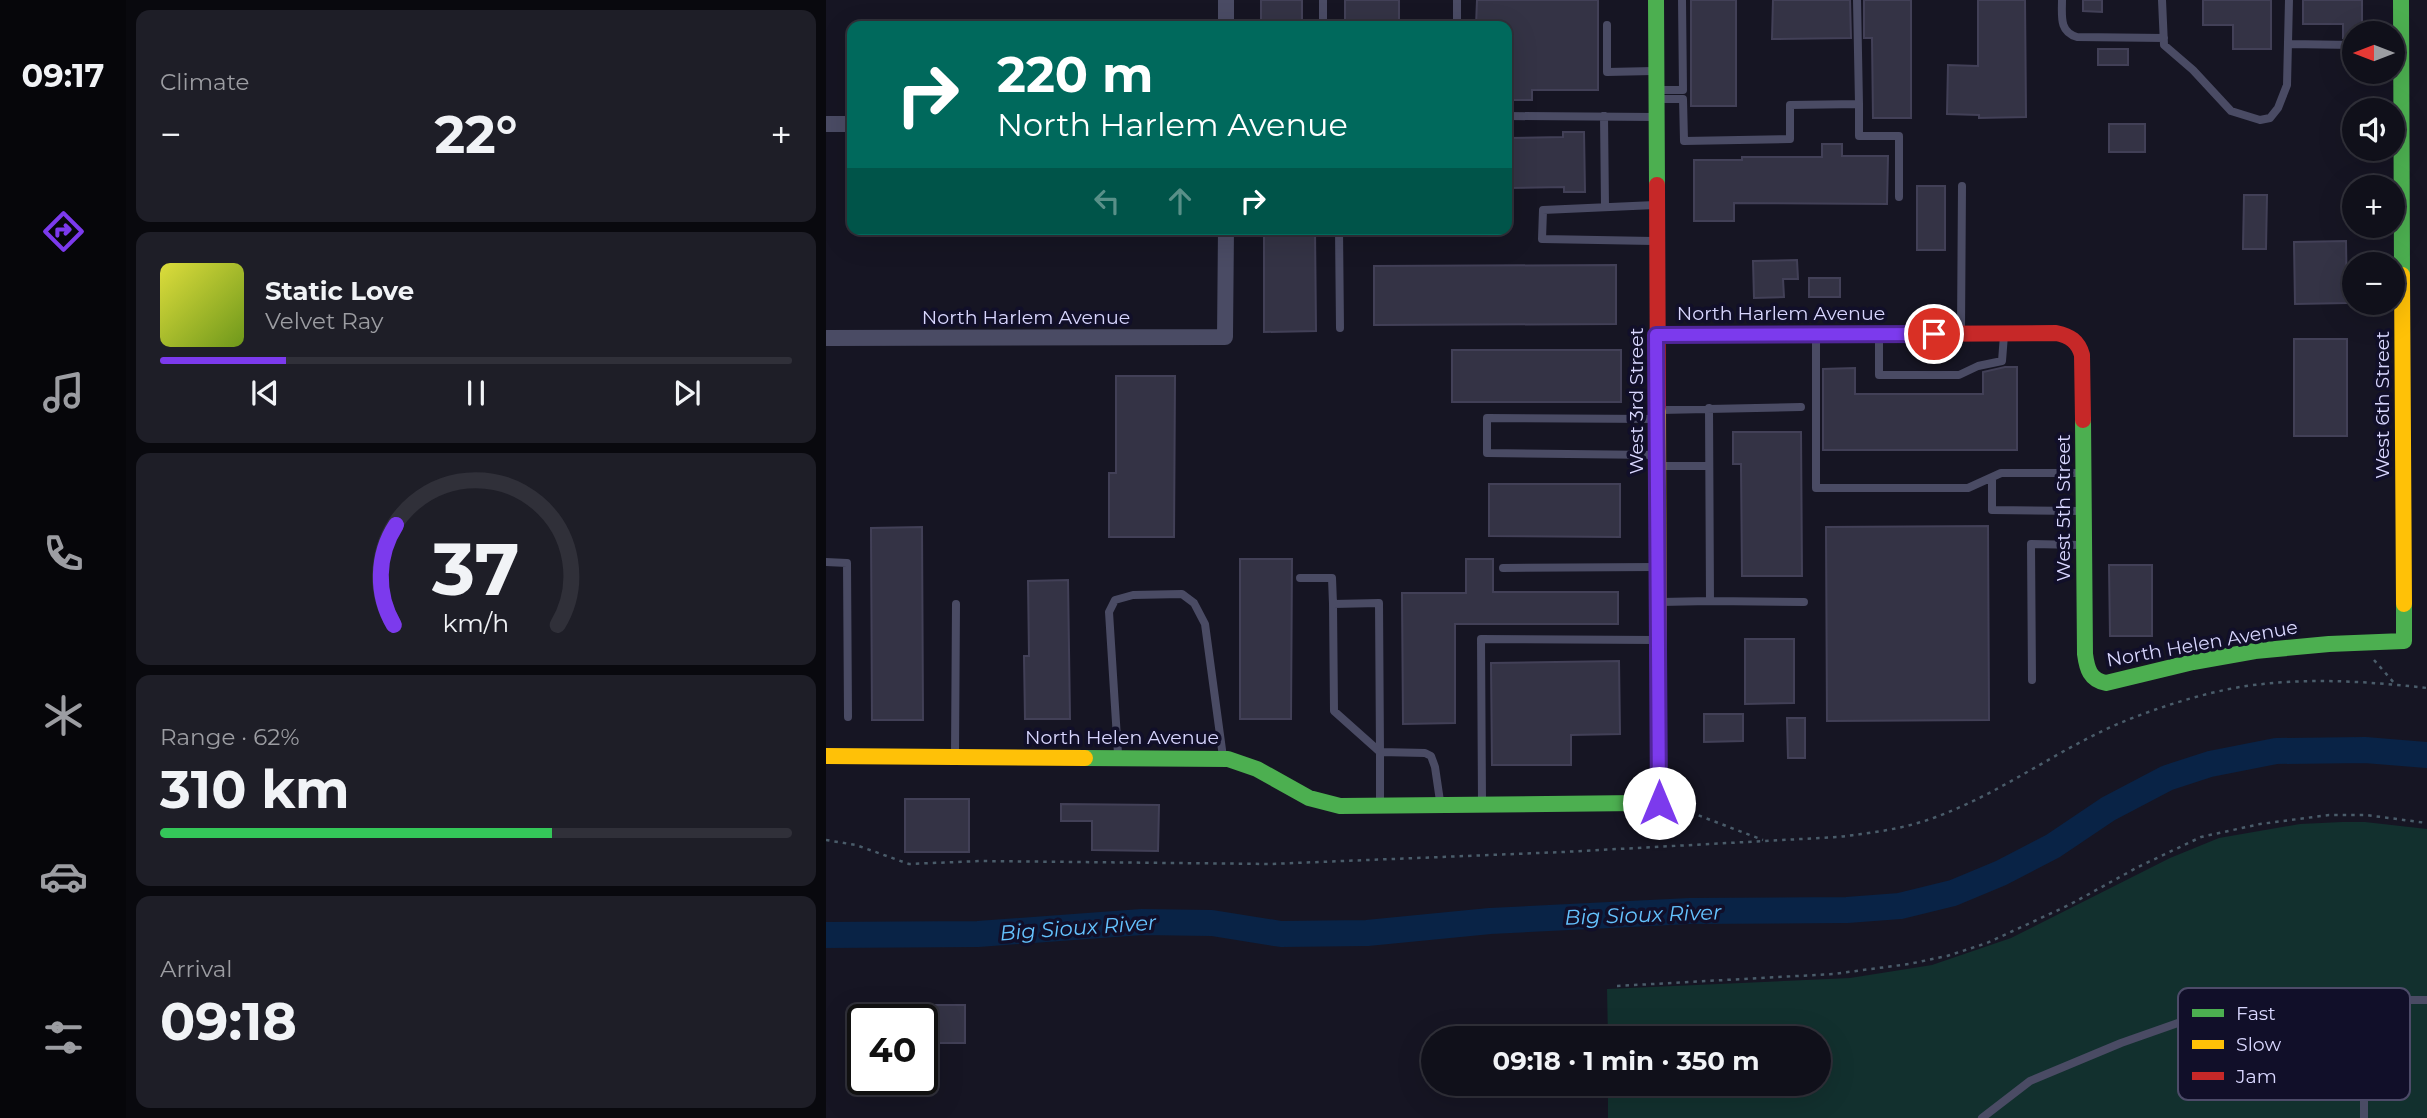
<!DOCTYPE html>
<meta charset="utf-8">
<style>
:root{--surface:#10101a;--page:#1e1e27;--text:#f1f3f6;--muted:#9c9da2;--line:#303039;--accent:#7c3aed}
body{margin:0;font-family:Montserrat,sans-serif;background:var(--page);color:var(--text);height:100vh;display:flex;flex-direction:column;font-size:26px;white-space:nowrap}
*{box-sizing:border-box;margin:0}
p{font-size:23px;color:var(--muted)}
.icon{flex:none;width:38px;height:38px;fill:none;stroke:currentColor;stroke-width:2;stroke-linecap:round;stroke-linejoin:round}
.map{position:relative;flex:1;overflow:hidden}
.drawer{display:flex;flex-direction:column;gap:10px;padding:10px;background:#09090e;width:700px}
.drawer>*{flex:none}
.guide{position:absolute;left:21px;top:21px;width:665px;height:214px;border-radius:14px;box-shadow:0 7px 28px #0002,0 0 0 2px var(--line);background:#00695c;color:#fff;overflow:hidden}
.needle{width:46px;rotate:270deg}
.fabs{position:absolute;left:1516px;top:21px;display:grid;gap:14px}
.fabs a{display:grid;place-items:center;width:63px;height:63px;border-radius:50%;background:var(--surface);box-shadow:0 7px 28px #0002,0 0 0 2px var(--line);font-size:35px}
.speed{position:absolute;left:21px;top:1004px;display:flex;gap:14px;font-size:35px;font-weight:700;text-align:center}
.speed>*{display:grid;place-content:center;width:91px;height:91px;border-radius:50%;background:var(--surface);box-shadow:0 7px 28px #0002,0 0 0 2px var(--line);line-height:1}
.speed .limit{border:4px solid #111;border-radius:10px;background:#fff;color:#111}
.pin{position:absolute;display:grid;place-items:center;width:60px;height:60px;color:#fff;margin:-30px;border:4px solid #fff;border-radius:50%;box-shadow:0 2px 7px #0007}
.me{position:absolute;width:77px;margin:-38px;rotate:0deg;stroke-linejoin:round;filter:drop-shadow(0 0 5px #0008)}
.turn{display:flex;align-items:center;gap:24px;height:147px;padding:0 35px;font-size:32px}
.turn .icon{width:91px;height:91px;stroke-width:2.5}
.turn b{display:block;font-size:49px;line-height:60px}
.lanes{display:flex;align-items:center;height:66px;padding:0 35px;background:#0003;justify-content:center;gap:35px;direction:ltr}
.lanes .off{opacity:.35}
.big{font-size:52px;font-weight:700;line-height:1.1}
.drawer .widget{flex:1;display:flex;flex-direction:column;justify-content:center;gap:10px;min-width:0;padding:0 24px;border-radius:14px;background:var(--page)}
.drawer .dial{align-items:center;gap:0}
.dial svg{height:182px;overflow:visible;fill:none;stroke:var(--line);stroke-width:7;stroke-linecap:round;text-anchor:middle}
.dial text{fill:var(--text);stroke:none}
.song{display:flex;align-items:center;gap:21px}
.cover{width:84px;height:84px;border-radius:10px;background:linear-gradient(135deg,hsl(60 70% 55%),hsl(80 70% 35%))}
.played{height:7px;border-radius:4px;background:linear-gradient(90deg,var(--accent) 20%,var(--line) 20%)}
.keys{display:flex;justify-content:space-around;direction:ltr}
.heat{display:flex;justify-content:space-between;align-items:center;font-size:38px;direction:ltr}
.charge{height:10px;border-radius:5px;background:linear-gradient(90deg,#34c759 62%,var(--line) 0)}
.trip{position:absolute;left:595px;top:1026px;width:410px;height:70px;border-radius:35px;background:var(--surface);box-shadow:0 7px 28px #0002,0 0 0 2px var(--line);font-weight:700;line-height:70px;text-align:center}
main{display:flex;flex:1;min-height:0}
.tab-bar{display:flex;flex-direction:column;width:126px;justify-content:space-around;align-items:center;background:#06060a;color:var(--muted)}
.tab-bar .icon{width:49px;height:49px}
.tab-bar .current{color:var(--accent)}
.tab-bar b{font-size:32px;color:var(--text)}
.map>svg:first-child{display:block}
.green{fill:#12302e}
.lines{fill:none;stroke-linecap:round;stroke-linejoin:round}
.river{stroke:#092346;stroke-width:26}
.building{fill:#343345;stroke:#424057;stroke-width:2}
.path{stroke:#4a5c6a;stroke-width:2.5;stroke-dasharray:3.5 5;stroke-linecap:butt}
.lane{stroke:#4a4b64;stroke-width:8}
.street{stroke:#4a4b64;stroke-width:16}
.fast{stroke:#4caf50;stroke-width:16}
.slow{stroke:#ffc107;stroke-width:16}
.jam{stroke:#c62828;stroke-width:16}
.route-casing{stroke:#51269a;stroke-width:18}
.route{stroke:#7c3aed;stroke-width:12}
.labels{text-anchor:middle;stroke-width:7;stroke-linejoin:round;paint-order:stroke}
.street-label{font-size:19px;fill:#d9d7ff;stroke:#110f29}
.water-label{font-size:21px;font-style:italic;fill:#65c3ff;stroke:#110f29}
.key{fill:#110f29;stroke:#4d4b69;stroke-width:2}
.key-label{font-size:19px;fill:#d9d7ff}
</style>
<main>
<nav class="tab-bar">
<b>09:17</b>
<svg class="icon current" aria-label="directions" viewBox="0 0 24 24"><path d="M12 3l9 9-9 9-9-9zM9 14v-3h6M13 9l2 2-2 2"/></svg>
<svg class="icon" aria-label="music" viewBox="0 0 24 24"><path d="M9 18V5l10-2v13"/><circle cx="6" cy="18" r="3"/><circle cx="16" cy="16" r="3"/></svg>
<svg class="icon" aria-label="phone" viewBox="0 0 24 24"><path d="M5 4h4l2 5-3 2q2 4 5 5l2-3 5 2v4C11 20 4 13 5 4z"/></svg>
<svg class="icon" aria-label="climate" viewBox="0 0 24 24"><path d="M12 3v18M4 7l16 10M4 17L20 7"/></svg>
<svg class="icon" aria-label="car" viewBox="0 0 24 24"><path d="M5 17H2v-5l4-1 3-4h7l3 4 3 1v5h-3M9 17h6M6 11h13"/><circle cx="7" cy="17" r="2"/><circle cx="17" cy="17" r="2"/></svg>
<svg class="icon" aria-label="filters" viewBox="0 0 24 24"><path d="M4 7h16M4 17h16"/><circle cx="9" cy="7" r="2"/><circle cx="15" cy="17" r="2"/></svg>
</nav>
<section class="drawer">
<div class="widget"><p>Climate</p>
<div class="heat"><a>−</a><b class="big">22°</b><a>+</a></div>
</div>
<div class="widget">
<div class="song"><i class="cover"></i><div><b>Static Love</b><p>Velvet Ray</p></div></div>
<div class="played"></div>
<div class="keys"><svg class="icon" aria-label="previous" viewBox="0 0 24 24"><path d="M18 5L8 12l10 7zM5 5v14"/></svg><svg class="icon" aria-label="pause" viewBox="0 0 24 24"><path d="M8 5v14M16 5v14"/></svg><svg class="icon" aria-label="next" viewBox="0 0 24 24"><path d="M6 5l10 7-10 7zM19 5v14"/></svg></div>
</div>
<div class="widget dial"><svg viewBox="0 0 100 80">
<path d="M14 69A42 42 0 1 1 86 69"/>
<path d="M14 69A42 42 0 0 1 15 25" stroke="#7c3aed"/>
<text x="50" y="56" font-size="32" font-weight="700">37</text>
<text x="50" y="72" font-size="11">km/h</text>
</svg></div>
<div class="widget"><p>Range · 62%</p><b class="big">310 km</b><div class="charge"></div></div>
<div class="widget"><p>Arrival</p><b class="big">09:18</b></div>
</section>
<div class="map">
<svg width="1601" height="1118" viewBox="0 0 1601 1118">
<rect width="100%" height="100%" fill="#161523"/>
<path class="green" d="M1516 822H1539L1601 829V1118H782V1083H992V1038H782L781 989 1024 978 1106 965 1185 938 1344 858 1393 838 1474 824Z"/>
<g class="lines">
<path class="river" d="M0 935 152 934 316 922 386 923 455 934 541 933 664 921 864 911 1021 910 1074 906 1127 893 1175 873 1227 846 1282 809 1341 778 1384 764 1450 751 1539 750 1601 755"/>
</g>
<path class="building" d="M435 0H476V26H435Z
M519 0H573V26H519Z
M651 0H772V90H706V100H687V83H681V26H650Z
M865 0H910V106H865Z
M947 0H1024L1025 38 946 39Z
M1038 0H1085V118H1047L1046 38H1038Z
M1152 0H1199L1200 117 1153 118V115L1121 114 1122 65 1152 66Z
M1257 0H1276V12L1257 11Z
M1377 0H1445V49H1407V25H1377Z
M1477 0H1536V33H1528V38H1517V24H1477Z
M1272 49H1302V65H1272Z
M1283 124H1319V152H1283Z
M737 132H758L759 192H738V187L681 188V138L737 137Z
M996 144H1016V156H1062L1061 204 908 203V221H868V160H916V157H996Z
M1091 186H1119V250H1091Z
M1418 195H1441L1440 249H1417Z
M438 229H489L490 331 438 332Z
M1520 241 1521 303 1469 304 1468 242Z
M971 260 972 279H957L958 297 928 298 927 261Z
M790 265V324L548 325V266Z
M983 278H1014V297H983Z
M1468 339H1521V436H1468Z
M626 350H795V402H626Z
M1179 367H1191V450H997V369L1029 368V394H1157V372Z
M290 376H349L348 537H283V473H290Z
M907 432H975L976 576H916L915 464H907Z
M663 484H794V537L663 536Z
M1162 526 1163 720 1001 721 1000 527Z
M96 527 97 720H46L45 528Z
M414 559H466L465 719H414Z
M640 559H667V592H792V624H629V723L577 724 576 593H640Z
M1283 565H1326V636H1284Z
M242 580 244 719H199L198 656H203L202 581Z
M919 639H968V703L919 704Z
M793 661 794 734 745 735V765H666L665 663Z
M878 714H917V741L878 742Z
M961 718H979V758H962Z
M79 799H143V852H79Z
M235 804 333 805 332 851 266 850V821H235Z
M44 1005H139V1043H96V1020H44Z"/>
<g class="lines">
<path class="path" d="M1548 660 1569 684
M848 810 861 811 937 840
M0 840 30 845 83 864 154 861 444 864 737 852 1012 837C1045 833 1078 829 1110 817 1175 793 1231 750 1294 723 1335 706 1392 688 1437 684 1491 678 1547 682 1601 688
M791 986 1007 974 1083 964 1121 956 1161 943 1243 905 1312 867 1375 837 1434 824 1503 815H1540L1601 823"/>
<path class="lane" d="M497 0V26
M631 0V26
M1236 0C1236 16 1233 32 1251 37L1338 38
M1336 0 1338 45 1367 70 1405 111 1434 120 1444 118 1452 108 1461 85 1463 0
M781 25V72L827 71
M1463 44 1528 45
M833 90H857L856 0
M834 99H857L858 141 964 139V105L1033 104 1031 0
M1033 104V136H1073V197
M681 116 828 117
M778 116 779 207
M513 229 514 328
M827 241 716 239 717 210 829 205
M1135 330 1136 186
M990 335V488H1142L1175 473H1255
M1053 337V375H1133L1152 366 1176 361 1178 335
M834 410 975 407
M830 419 661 418V453L831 455
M834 466H883
M1166 479V510L1255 511
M0 562 21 563 22 717
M677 568 829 567
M474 578H506L507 604
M884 601 978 602
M835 602 884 601 883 408
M553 603 554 752 508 711 507 604Z
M1206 680 1205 544 1255 545
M129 754 130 604
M292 754 283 612 289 600 307 595 356 594 368 603 379 624 397 757
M656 801 655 639 830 640
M554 802V752L599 753 605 756 609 767 614 801
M1538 999V1118
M1156 1118 1204 1081 1295 1043 1369 1017 1446 1000H1601"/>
<path class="street" d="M400 0V26
M0 124H26
M0 338 399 337 400 229"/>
<path class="fast" d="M830 0 831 185
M1575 0 1576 275
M1257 420 1259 654C1261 669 1264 680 1280 683L1367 662 1429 651 1503 644 1578 641V604
M259 758 402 759 431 769 483 798 514 806 812 803"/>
<path class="slow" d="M1576 275 1578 604
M830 335 1067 334
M0 756 259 758
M812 803H833L832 407"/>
<path class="jam" d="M831 185 832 407
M1067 334 1230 333C1244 336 1252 341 1256 355L1257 420"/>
</g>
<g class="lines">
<g class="route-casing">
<path id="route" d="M833 803 830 335 1108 334"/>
</g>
<use href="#route" class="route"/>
</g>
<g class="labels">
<g class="street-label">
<text x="955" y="320">North Harlem Avenue</text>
<text x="200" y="324">North Harlem Avenue</text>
<text transform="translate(810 401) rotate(-90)" y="7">West 3rd Street</text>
<text transform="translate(1556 405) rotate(-90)" y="7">West 6th Street</text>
<text transform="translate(1237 508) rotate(-90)" y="7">West 5th Street</text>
<text transform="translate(1376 643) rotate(-10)" y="7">North Helen Avenue</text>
<text x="296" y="744">North Helen Avenue</text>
</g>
<g class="water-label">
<text transform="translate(817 915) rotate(-2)" y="7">Big Sioux River</text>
<text transform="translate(252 928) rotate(-4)" y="7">Big Sioux River</text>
</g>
</g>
<rect x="1352" y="988" width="232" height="112" rx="10" class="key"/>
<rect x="1366" y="1009" width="32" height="8" fill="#4caf50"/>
<rect x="1366" y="1040" width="32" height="9" fill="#ffc107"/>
<rect x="1366" y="1072" width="32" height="8" fill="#c62828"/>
<g class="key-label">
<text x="1410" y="1020">Fast</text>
<text x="1410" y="1051">Slow</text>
<text x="1410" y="1083">Jam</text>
</g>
</svg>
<div class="fabs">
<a><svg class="needle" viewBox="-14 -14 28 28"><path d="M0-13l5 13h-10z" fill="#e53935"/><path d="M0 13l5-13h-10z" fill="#9c9da2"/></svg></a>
<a><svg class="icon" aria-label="sound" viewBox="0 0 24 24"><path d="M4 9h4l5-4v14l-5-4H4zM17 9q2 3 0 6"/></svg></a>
<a>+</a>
<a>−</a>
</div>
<div class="speed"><div class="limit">40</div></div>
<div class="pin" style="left:1108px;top:334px;background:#d93025"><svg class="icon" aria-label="arrive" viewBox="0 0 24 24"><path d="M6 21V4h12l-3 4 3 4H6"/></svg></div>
<svg class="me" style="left:833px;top:803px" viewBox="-20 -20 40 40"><circle r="19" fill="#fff"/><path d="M0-13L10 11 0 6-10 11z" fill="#7c3aed"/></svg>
<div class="trip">09:18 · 1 min · 350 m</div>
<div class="guide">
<div class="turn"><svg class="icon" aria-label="right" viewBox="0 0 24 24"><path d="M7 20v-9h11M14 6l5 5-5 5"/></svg><div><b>220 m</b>North Harlem Avenue</div></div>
<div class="lanes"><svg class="icon off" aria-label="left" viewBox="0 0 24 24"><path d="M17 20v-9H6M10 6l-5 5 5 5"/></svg><svg class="icon off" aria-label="ahead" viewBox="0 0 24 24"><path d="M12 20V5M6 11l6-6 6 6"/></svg><svg class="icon" aria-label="right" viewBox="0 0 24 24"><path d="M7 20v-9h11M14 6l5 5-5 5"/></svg></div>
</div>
</div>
</main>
